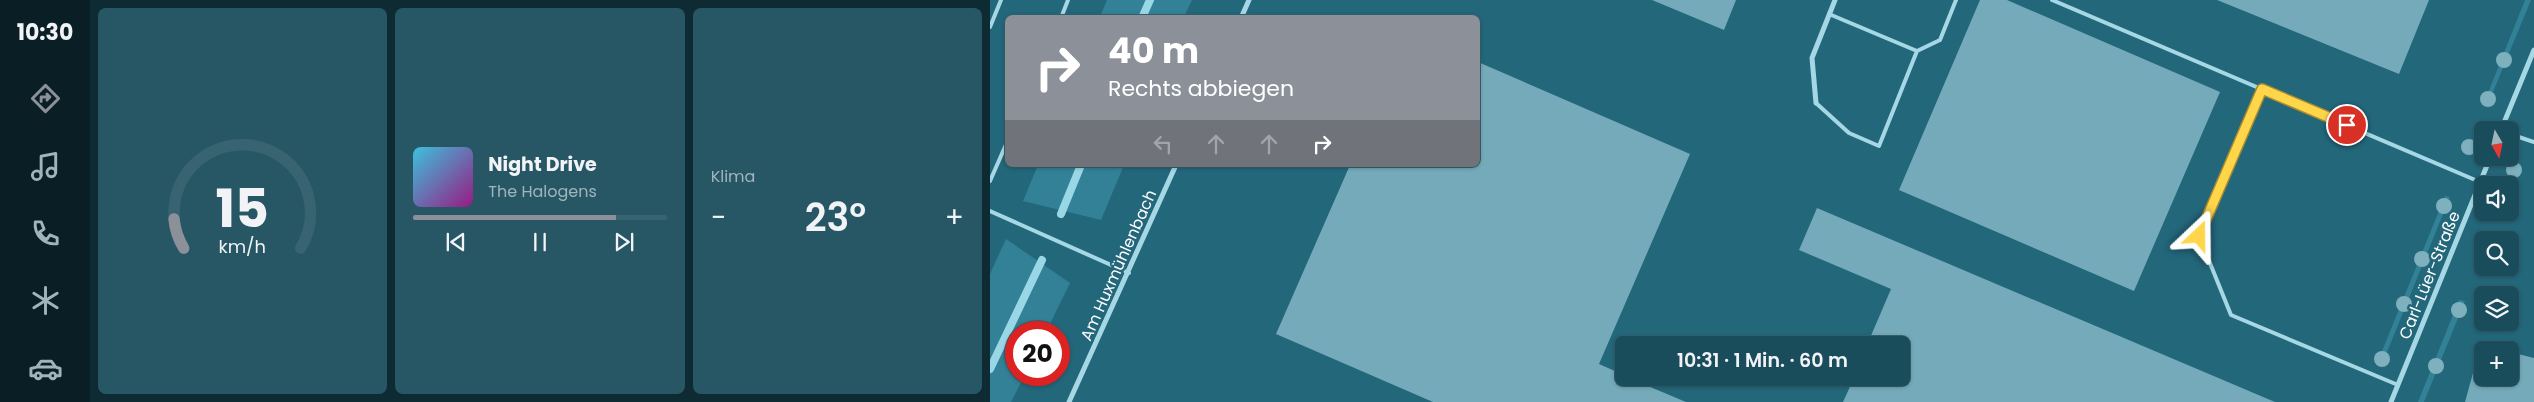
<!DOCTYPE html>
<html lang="de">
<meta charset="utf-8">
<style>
:root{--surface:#1a4d5c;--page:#275765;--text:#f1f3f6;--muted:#9fb4bb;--line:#386472;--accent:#8c9099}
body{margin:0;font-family:Poppins,sans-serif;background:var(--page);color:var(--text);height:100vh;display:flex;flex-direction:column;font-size:19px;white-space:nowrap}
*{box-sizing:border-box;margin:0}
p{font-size:16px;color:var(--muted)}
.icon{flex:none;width:28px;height:28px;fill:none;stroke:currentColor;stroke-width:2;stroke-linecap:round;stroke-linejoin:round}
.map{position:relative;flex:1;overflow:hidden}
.side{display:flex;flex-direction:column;gap:8px;padding:8px;background:#0e2a33;width:900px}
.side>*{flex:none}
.banner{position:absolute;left:15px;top:15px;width:475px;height:152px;border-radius:8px;box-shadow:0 1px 4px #0004,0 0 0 1px var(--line);background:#8c9099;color:#fff;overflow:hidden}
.needle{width:32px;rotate:171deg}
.buttons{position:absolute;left:1484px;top:121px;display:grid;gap:10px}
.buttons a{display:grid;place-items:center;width:45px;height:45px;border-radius:8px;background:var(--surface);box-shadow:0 1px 4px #0004,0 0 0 1px var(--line);font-size:25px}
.speed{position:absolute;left:15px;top:321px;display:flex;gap:10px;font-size:25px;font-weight:700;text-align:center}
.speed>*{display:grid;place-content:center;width:65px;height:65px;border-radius:50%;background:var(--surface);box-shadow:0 1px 4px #0004,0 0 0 1px var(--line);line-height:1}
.speed .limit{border:8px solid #d22;background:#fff;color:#111}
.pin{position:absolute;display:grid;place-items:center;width:42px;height:42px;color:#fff;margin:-21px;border:2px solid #fff;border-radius:50%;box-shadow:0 1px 5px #0007}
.me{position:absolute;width:55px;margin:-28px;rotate:23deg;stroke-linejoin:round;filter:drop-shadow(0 0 4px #0008)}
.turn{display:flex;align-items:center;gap:18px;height:105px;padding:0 20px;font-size:22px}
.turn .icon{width:65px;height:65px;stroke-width:2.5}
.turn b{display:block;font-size:35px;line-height:42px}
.lanes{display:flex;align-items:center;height:48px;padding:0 20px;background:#0003;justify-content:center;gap:25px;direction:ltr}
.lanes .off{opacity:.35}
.big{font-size:38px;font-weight:600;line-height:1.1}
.side .widget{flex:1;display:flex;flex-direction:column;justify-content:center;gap:8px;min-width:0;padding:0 18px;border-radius:8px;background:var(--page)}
.side .dial{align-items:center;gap:0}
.dial svg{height:130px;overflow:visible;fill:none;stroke:var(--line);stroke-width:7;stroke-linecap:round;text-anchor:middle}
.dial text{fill:var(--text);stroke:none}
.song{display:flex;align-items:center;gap:15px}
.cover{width:60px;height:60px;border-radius:8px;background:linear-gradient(135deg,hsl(190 70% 55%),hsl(310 70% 35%))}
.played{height:5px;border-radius:2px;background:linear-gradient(90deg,var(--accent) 80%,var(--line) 80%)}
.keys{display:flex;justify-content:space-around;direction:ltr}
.heat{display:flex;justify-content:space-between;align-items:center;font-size:28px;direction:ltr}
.side .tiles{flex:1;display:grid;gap:8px;grid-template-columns:repeat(3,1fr)}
.trip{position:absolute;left:625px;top:336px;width:295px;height:50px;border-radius:8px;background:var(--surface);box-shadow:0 1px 4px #0004,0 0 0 1px var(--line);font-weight:600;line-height:50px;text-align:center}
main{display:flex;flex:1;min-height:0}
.dock{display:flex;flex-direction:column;width:90px;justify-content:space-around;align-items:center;background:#0a1f25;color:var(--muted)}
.dock .icon{width:35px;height:35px}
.dock .active{color:var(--accent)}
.dock b{font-size:22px;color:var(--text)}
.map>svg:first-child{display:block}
.green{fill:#338196}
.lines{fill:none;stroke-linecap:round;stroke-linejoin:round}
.stream{stroke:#9ad7e6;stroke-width:8}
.building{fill:#74aab9}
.lane{stroke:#a6d7e5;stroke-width:4}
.street{stroke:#a6d7e5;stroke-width:5}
.tree{fill:#7eb0be}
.route-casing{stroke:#a68a30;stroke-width:12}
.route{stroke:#ffd54a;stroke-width:9}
.labels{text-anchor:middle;stroke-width:5;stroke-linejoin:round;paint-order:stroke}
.street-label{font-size:16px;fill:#fff;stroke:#23677b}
</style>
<main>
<nav class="dock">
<b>10:30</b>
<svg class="icon active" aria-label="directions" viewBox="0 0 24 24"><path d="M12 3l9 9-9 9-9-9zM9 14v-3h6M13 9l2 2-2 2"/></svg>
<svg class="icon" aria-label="music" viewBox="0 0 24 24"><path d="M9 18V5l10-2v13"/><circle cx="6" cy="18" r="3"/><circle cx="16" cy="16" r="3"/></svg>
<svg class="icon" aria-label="phone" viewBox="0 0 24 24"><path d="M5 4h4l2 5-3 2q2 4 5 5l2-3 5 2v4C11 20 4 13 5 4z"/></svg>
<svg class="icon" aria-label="climate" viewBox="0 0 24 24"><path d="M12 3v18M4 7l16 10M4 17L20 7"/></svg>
<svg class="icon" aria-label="car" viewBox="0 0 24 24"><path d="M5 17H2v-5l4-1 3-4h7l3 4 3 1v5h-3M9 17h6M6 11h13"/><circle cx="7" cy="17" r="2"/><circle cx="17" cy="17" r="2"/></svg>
</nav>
<section class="side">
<div class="tiles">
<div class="widget dial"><svg viewBox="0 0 100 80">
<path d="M14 69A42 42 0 1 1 86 69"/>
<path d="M14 69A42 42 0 0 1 8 51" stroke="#8c9099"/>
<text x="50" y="56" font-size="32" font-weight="700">15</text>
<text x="50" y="72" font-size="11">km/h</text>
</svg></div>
<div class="widget">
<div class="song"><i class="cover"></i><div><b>Night Drive</b><p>The Halogens</p></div></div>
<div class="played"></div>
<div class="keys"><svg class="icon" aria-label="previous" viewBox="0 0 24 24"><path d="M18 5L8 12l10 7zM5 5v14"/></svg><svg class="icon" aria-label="pause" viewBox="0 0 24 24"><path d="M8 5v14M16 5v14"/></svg><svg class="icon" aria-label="next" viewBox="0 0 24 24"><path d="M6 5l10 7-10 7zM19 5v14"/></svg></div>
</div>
<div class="widget"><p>Klima</p>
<div class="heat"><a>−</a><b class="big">23°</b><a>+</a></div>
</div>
</div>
</section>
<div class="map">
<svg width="1544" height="402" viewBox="0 0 1544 402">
<rect width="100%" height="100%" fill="#23677b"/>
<path class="green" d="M117 0H202L194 17H110Z
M1535 0H1541L1498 104 1494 103Z
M48 165H134L111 220 33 201Z
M1455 196 1460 197 1393 362 1388 361Z
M16 239 80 283 56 332H26V375H35L21 402H0V274Z
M1469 300 1475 301 1434 402H1428Z"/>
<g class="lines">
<path class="stream" d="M152 18 160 0
M71 214 91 165
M0 369 52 260"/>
</g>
<path class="building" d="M662 0H746L734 30Z
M990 0H1017L1230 92 1144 291 909 190Z
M1227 0H1439L1409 74Z
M488 62 700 154 609 364 634 375V378H639L696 402H443L286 334 360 165H488Z
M827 208 919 247 1285 402H853L864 378H911V345H877L901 289 809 250Z
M1491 344 1514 350H1492V378H1520V352L1544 358V402H1475Z"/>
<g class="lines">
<path class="lane" d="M1062 0 1490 182
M839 14 927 51
M71 18 78 0
M0 27 11 0
M1272 89 1209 236 1241 315 1408 385
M826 103 859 133 889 146 927 51 950 40 966 0
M1520 134 1544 142
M0 181 18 140
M0 211 139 273"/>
<path class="street" d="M251 18 259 0
M826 103 822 58 845 0
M1511 130 1544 50
M79 402 186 165
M1401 402 1500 158"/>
</g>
<g class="tree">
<circle cx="1514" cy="60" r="8"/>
<circle cx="1498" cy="99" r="8"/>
<circle cx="1479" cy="147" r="8"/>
<circle cx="1524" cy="170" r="8"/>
<circle cx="1454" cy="206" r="8"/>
<circle cx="1432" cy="259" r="8"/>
<circle cx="1414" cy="304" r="8"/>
<circle cx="1469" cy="310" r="8"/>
<circle cx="1392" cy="359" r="8"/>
<circle cx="1446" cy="366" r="8"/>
</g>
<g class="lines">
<g class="route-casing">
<path id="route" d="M1209 236 1272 89 1357 125"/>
</g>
<use href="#route" class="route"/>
</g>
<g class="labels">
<g class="street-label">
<text transform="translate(128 265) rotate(-66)" y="6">Am Huxmühlenbach</text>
<text transform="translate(1439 275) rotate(-68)" y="6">Carl-Lüer-Straße</text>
</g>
</g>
</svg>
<div class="buttons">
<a><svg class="needle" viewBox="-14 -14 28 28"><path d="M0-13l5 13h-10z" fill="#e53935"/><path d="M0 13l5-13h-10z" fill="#9fb4bb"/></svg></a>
<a><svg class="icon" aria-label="sound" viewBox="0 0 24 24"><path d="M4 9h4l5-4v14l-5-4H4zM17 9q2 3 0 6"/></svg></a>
<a><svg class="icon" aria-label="search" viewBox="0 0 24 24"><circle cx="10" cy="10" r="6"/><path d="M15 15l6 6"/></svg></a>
<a><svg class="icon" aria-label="layers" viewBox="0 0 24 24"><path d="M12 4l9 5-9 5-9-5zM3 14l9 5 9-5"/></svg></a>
<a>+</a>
</div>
<div class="speed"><div class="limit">20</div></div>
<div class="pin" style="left:1357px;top:125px;background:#d93025"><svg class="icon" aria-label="arrive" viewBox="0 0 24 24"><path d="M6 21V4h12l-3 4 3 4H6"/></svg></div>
<svg class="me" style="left:1209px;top:236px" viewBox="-20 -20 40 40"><path d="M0-17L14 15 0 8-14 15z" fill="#ffd54a" stroke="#fff" stroke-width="4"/></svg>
<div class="trip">10:31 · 1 Min. · 60 m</div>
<div class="banner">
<div class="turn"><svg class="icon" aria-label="right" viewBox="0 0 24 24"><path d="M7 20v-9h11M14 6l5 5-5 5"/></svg><div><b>40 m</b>Rechts abbiegen</div></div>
<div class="lanes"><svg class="icon off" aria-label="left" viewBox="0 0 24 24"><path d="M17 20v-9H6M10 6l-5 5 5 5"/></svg><svg class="icon off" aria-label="ahead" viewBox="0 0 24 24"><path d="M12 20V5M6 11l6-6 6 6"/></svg><svg class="icon off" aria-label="ahead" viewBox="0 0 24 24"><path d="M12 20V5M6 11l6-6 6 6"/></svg><svg class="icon" aria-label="right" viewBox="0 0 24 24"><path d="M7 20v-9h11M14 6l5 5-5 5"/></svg></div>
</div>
</div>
</main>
